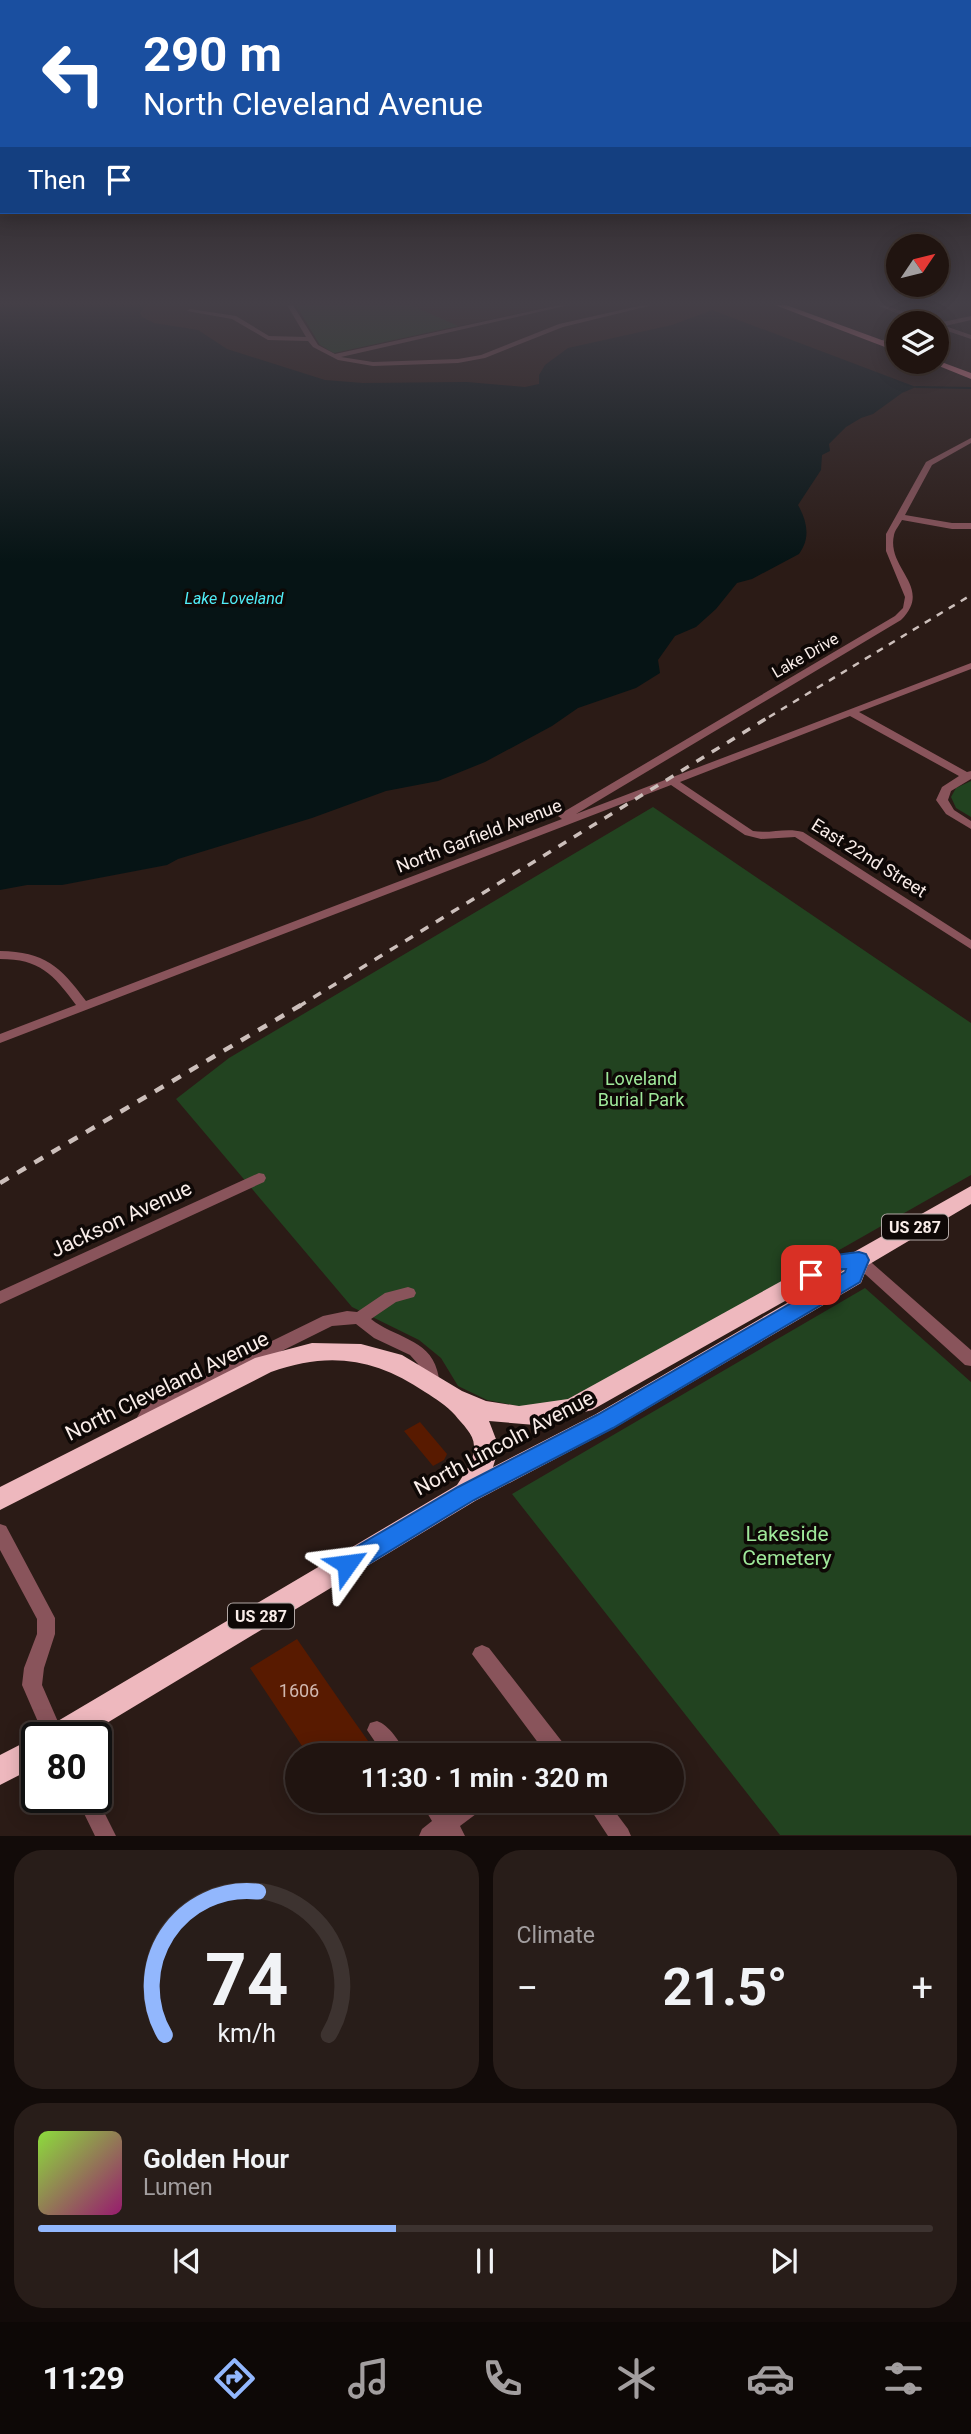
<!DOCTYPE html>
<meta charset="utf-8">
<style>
:root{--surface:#201410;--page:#281d19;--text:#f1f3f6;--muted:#a29e9f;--line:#3d3330;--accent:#92b7fd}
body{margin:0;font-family:Roboto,sans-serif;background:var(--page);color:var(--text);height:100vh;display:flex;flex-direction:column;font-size:26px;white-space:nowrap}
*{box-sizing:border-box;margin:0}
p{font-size:23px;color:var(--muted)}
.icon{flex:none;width:38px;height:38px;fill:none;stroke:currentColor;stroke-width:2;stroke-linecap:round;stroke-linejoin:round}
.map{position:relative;height:1836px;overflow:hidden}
.drawer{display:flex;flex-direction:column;gap:14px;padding:14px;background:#120b09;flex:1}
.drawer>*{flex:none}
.banner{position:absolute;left:0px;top:0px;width:971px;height:214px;box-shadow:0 4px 18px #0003,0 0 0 2px var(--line);background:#1a4fa0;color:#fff;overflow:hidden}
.needle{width:46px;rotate:55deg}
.controls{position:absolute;left:886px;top:234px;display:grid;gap:14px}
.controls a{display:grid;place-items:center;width:63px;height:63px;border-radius:50%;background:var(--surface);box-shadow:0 4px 18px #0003,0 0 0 2px var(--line);font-size:35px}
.speed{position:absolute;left:21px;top:1722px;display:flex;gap:14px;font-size:35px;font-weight:700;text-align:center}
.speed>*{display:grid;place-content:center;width:91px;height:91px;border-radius:50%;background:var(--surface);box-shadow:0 4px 18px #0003,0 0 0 2px var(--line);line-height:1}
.speed .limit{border:4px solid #111;border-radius:10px;background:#fff;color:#111}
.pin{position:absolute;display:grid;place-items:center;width:60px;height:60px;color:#fff;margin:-30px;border-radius:14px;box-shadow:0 4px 10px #0006}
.me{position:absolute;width:77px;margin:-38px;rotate:59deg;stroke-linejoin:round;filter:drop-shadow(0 0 5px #0008)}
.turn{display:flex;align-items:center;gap:24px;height:147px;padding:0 28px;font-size:32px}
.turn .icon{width:91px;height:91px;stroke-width:2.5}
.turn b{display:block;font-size:49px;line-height:60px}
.then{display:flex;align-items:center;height:66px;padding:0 28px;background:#0003;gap:14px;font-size:26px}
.big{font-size:52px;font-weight:700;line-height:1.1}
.drawer .widget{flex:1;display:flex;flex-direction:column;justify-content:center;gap:10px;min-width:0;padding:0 24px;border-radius:28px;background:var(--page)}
.drawer .dial{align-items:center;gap:0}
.dial svg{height:182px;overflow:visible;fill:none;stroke:var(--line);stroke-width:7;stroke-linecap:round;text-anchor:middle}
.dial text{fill:var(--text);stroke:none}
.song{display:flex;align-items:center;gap:21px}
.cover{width:84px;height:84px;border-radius:10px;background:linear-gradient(135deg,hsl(90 70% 55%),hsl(320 70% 35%))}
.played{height:7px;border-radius:4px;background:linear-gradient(90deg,var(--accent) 40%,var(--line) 40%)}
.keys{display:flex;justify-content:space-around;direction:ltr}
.heat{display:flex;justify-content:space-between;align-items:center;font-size:38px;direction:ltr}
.drawer .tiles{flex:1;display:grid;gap:14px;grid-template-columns:1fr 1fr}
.widget:last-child{grid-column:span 2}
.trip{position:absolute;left:285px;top:1743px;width:399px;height:70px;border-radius:35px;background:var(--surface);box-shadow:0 4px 18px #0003,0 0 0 2px var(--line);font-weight:700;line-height:70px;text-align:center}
.tabs{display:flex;height:112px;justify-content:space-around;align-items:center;background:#0d0806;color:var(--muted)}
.tabs .icon{width:49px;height:49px}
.tabs .current{color:var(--accent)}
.tabs b{font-size:32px;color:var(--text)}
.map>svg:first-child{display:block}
.built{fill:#38221a}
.green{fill:#224320}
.water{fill:#061415}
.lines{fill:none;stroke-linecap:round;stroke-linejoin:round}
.stream{stroke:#061415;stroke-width:2}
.building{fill:#581a00}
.minor{fill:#89545b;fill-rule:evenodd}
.major{fill:#f48697;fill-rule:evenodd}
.highway{fill:#eeb8be;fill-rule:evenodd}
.rail-far2{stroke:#ccbfbb;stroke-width:2.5;stroke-dasharray:7 7;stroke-linecap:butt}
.rail-far1{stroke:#ccbfbb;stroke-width:3.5;stroke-dasharray:9 9;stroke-linecap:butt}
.rail{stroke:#ccbfbb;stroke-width:4.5;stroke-dasharray:10 10;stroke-linecap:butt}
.route{fill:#1a73e8;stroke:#114b97;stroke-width:2}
.labels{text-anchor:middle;stroke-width:7;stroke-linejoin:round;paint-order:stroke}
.far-water-label{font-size:16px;font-style:italic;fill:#51eef8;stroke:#0e0806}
.far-street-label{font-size:16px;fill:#f9ede9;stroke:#0e0806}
.shield{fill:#0e0806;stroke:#b2a8a5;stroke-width:2}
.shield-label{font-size:16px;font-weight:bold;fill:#f9ede9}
.street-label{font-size:18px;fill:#f9ede9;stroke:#0e0806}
.park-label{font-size:18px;fill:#9fe89a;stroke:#0e0806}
.near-number-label{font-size:18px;fill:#d1b8af}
.near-street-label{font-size:21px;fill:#f9ede9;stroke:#0e0806}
.near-park-label{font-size:21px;fill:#9fe89a;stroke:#0e0806}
</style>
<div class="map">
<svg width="971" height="1836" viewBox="0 0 971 1836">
<rect width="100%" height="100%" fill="#2b1b16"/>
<path class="built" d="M296 305H556L334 353 320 345Z"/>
<path class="green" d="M296 305H411L458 326 334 353 320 345Z
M971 781V817L956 808 951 797 956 788Z
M653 807 971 1023V1175L574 1401 533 1409 487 1400 458 1386 441 1358 419 1340 352 1307 176 1099 229 1058Z
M865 1288 971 1382V1835H780L512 1494Z"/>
<path class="water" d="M0 305H146L140 313 142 317 154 323 198 330 227 349 325 380 363 383 467 382 525 387 539 384V375L545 365 568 348 672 325 712 310 916 387 902 393 873 414 861 418 846 427 829 444 830 451 822 455 821 470 798 505C807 521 811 538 799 554L752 579 737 583 716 609 696 627 675 636 658 660 660 673 636 688 578 708 552 726 485 762 438 781 386 791 312 818 178 859 167 865 62 885H27L0 890Z"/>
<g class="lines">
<path class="stream" d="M916 387 971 388"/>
</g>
<path class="building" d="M420 1422 447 1454 444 1460 433 1466 404 1431Z
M297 1639 349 1714 378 1755H308L250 1668Z"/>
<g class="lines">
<path class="minor" d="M287 305H293L318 345 335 354 559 305H569L341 357 373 362 458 359 481 355 559 324 643 305H653L563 327 485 358 458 363 373 366 338 360 313 347 308 341 268 340 232 319 187 311 190 309 236 316 269 336 306 337Z
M876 305H884L938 323 971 316V320L945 326 971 335V339L936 327V324H926Z
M898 335V339L879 344 876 342Z
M971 438V443L932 465 905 515 952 523H971V529H952L902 520C900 524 895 530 894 535 886 569 934 587 901 620L576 814 971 663V669L859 712 967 772 971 771V779L951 791 948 800 954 810 971 821V829L946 814 936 800 942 787 959 776 850 716 680 782 753 831C770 834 786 827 803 832L971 940V949L795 837 761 839 745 835 671 785 0 1043V1034L76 1005C53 974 40 959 0 959V951C45 952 60 966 86 1001L562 819 558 816 560 814 895 616 903 608 905 597 886 551V534L926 462Z
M259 1173 264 1174 266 1178 264 1182 0 1304V1291Z
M859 1254 864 1256 971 1350V1366L965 1365 854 1264 851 1260 854 1256Z
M408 1287 414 1289 416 1293 414 1297 396 1302 371 1319C393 1337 429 1339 437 1370 439 1377 440 1381 437 1387L431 1389 425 1387 418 1364 410 1355 374 1338 356 1324 332 1326 157 1413 148 1430 142 1432 136 1430 133 1425 145 1403 323 1316 347 1311 357 1312 385 1293Z
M0 1524 6 1526 55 1618V1634L44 1668 42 1685 65 1738H45L22 1685 24 1668 37 1634V1619L0 1550Z
M482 1645 489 1648 567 1748 570 1755H531L534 1748 539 1744 472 1654 475 1648Z
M377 1721C389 1725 401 1743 406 1755H384L367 1730 370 1723Z
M96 1796 116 1836H95L76 1797H96Z
M420 1801H442L448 1809 460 1801H487L484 1808 460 1826 465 1836H419L422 1829 432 1821Z
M585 1801H607L628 1829 631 1836H608Z"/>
<path class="major" d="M775 305H786L898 346V352Z
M936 360 971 373V379L929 362H936Z"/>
<path class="highway" d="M971 1186V1204L868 1265 861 1283 614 1428 475 1501 82 1738H42L46 1728 457 1485C464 1474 475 1460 474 1446 474 1434 462 1424 455 1415 446 1405 436 1399 425 1392 376 1358 328 1351 271 1372L0 1510V1487L255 1358 312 1343 361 1344 402 1355 462 1391 486 1401 519 1406 568 1399 825 1257 854 1252ZM844 1270 596 1414 493 1467 499 1447 489 1421 535 1425 592 1410 838 1271Z
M37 1736 41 1738H37V1766L0 1785V1755Z"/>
<path class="rail-far2" d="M769 717 971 595"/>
<path class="rail-far1" d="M298 1007 772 715"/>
<path class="rail" d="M0 1183 301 1005"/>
</g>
<linearGradient id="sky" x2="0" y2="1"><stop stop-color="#180f0c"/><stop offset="0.54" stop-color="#443f47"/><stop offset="1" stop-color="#443f47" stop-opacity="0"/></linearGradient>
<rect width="971" height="562" fill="url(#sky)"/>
<path class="route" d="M859 1252 866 1254 869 1260 860 1282 613 1428 474 1500 355 1572 347 1575 339 1572 335 1564 339 1557 458 1487 597 1415 845 1272 846 1269H838L811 1283 804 1281 801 1275C811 1257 840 1254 859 1252Z"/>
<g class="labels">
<g class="far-water-label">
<text x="234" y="604">Lake Loveland</text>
</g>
<g class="far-street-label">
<text transform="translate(805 655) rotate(-30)" y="6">Lake Drive</text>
</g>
<g class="shield">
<rect x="882" y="1214.5" width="66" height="25" rx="5"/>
<rect x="228" y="1603.5" width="66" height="25" rx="5"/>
</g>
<g class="shield-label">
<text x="915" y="1233">US 287</text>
<text x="261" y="1622">US 287</text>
</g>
<g class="street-label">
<text transform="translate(479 836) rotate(-21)" y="6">North Garfield Avenue</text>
<text transform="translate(869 858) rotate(32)" y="6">East 22nd Street</text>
</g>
<g class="park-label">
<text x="641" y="1085">Loveland<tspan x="641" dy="21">Burial Park</tspan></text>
</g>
<g class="near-number-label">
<text x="299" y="1697">1606</text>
</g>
<g class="near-street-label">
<text transform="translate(121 1219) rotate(-25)" y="7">Jackson Avenue</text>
<text transform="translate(167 1386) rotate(-26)" y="7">North Cleveland Avenue</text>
<text transform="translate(504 1443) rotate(-28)" y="7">North Lincoln Avenue</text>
</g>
<g class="near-park-label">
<text x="787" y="1541">Lakeside<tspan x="787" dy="24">Cemetery</tspan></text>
</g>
</g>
</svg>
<div class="controls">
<a><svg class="needle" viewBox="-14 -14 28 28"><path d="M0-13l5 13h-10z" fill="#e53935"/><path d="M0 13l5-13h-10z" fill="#a29e9f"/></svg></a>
<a><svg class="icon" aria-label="layers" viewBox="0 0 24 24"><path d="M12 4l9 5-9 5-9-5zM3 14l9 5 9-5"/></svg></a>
</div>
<div class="speed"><div class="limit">80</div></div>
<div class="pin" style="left:811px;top:1275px;background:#d93025"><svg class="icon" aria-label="arrive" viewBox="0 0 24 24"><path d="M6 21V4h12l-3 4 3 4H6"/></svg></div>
<svg class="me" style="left:347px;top:1564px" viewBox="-20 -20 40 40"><path d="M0-17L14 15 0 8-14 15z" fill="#1a73e8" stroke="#fff" stroke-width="4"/></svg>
<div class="trip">11:30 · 1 min · 320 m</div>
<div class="banner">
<div class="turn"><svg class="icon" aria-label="left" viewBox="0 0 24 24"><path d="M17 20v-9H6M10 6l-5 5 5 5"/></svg><div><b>290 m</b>North Cleveland Avenue</div></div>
<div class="then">Then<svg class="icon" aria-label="arrive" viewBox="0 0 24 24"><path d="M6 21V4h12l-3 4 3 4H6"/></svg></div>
</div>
</div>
<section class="drawer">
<div class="tiles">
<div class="widget dial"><svg viewBox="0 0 100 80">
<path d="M14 69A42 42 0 1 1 86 69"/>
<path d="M14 69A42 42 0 0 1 55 6" stroke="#92b7fd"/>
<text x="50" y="56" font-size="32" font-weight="700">74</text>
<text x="50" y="72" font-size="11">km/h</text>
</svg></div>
<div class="widget"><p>Climate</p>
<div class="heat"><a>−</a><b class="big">21.5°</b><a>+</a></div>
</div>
<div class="widget">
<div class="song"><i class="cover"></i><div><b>Golden Hour</b><p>Lumen</p></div></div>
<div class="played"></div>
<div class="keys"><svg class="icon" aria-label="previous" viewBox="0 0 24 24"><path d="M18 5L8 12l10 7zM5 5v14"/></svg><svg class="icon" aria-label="pause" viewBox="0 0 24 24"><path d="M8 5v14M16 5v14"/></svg><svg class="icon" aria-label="next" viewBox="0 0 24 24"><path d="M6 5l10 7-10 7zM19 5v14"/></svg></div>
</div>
</div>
</section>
<nav class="tabs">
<b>11:29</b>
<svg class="icon current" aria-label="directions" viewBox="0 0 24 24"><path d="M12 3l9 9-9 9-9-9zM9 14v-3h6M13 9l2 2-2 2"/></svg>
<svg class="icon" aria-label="music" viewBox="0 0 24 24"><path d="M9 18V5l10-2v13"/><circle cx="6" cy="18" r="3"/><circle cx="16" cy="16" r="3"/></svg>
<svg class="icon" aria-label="phone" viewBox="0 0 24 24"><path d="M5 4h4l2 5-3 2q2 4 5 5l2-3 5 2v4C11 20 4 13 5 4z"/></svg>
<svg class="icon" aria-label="climate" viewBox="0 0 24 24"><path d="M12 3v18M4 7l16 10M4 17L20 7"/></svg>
<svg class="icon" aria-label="car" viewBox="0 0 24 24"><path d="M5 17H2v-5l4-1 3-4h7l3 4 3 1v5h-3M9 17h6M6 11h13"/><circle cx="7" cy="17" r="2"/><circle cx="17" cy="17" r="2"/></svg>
<svg class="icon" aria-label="filters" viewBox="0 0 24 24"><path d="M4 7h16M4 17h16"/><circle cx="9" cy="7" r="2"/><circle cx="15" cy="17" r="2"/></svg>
</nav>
